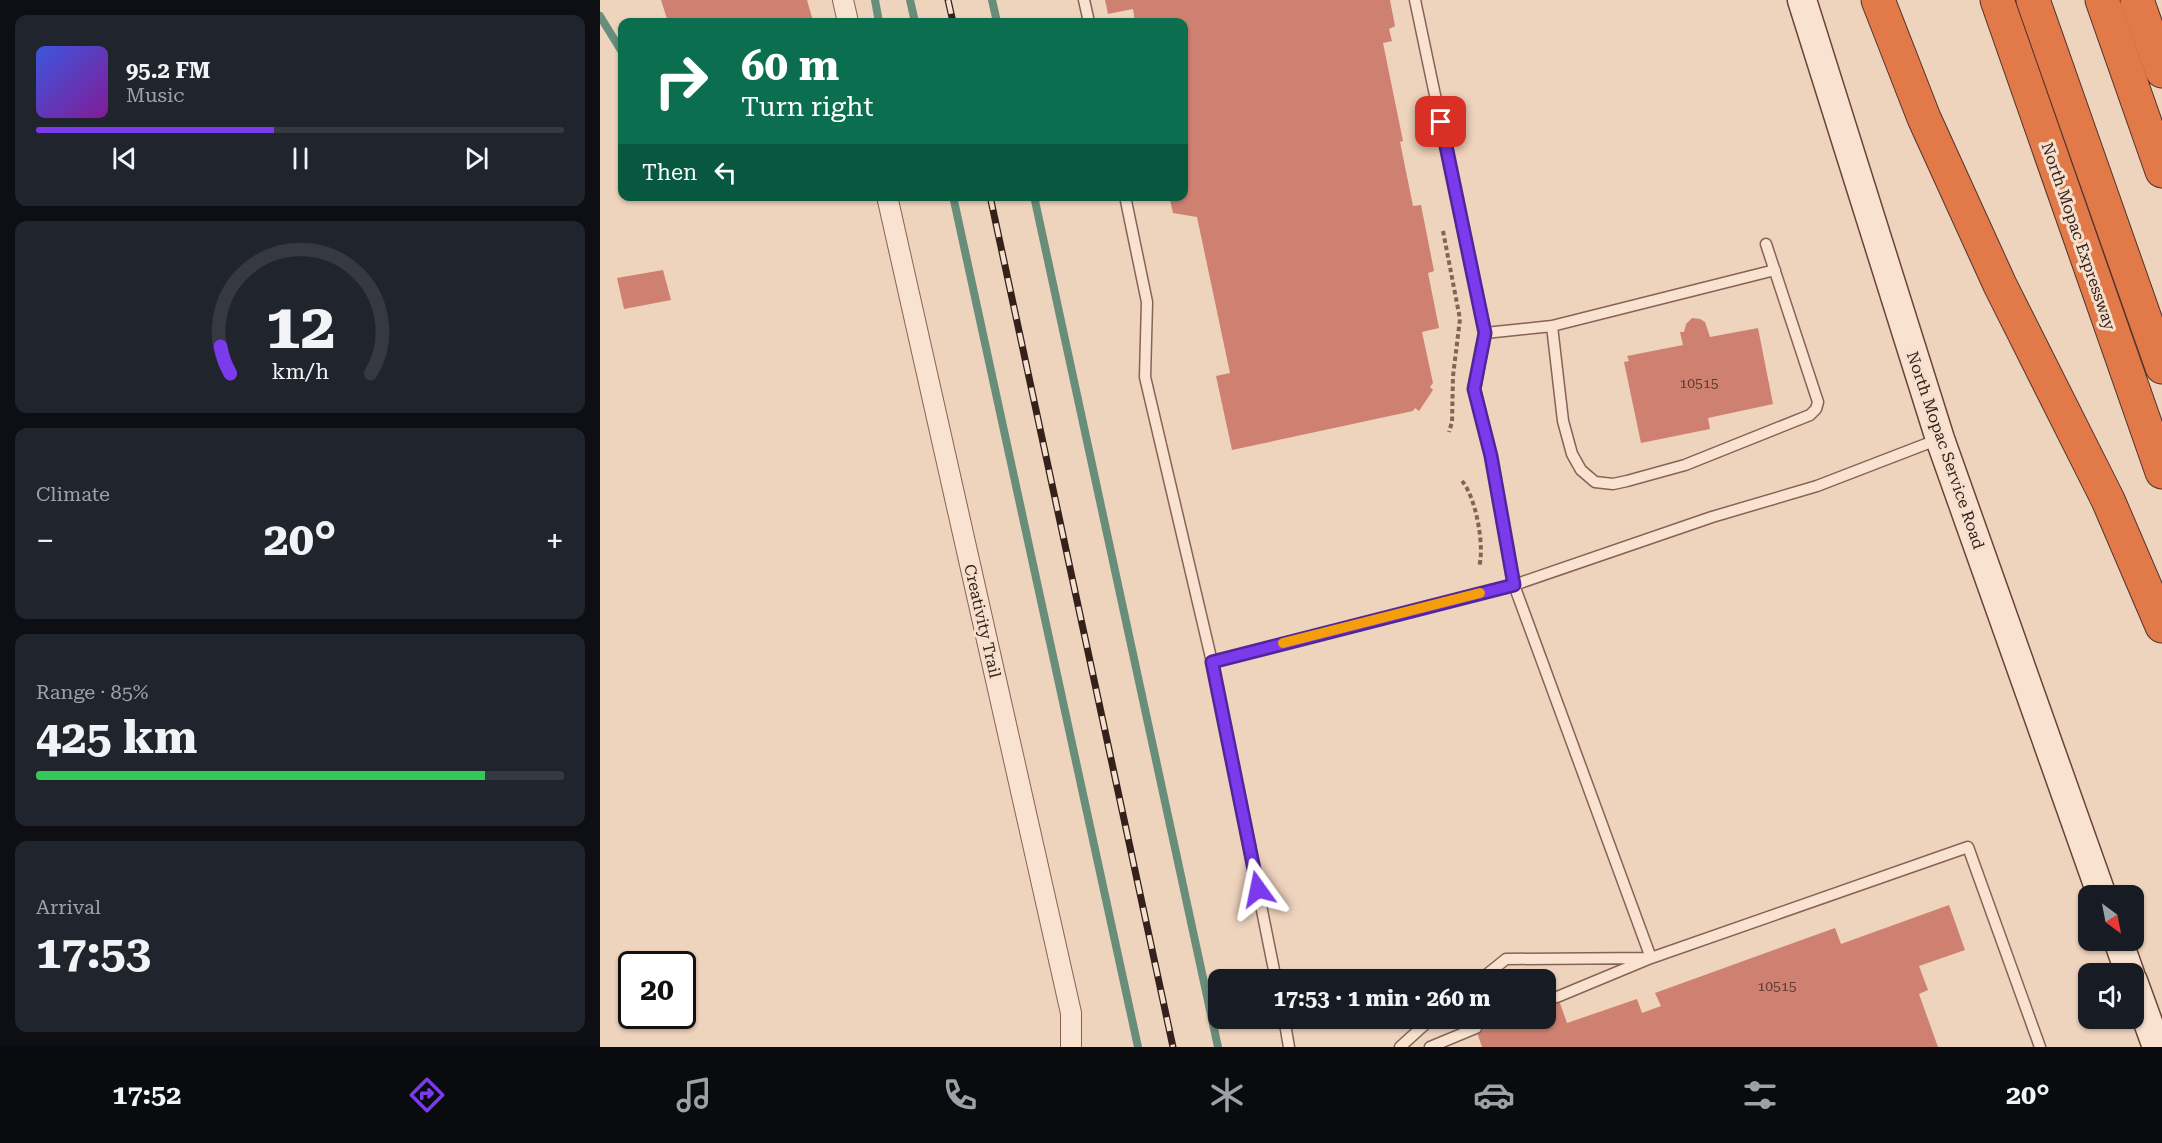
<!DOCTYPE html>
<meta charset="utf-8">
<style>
:root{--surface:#171b24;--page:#20242c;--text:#f1f3f6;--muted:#9ea1a6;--line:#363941;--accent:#7c3aed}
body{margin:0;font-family:"Roboto Serif",serif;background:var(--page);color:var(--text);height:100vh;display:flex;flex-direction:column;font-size:22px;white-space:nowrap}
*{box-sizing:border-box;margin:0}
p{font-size:20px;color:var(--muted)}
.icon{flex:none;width:33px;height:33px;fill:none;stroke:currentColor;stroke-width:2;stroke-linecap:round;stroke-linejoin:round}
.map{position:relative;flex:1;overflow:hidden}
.drawer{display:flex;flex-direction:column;gap:15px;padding:15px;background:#0d0f14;width:600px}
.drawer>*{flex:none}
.banner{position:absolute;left:18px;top:18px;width:570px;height:183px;border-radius:12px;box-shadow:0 2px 4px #0004;background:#0b6e4f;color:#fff;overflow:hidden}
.needle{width:39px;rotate:148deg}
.buttons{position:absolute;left:1478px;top:885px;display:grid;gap:12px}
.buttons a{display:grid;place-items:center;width:66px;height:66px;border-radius:12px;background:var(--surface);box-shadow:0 2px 4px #0004;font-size:30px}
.speed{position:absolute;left:18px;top:951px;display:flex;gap:12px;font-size:30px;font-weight:700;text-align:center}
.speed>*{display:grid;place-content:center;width:78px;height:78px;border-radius:50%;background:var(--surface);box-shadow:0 2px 4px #0004;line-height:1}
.speed .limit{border:3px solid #111;border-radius:9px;background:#fff;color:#111}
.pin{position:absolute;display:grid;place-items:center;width:51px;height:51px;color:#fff;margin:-26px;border-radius:12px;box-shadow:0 3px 9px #0006}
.me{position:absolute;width:66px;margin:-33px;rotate:348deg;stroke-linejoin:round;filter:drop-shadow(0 0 4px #0008)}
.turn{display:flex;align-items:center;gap:21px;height:126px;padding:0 24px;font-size:27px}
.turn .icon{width:78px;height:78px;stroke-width:2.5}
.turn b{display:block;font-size:42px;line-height:51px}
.then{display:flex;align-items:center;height:57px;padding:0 24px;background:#0003;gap:12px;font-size:22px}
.big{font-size:45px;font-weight:700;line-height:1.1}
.drawer .widget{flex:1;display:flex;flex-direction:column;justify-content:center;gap:9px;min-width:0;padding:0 21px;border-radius:12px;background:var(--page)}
.drawer .dial{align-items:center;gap:0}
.dial svg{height:156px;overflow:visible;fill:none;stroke:var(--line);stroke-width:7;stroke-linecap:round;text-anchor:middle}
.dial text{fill:var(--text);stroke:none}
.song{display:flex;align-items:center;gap:18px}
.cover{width:72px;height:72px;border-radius:9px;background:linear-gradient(135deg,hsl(230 70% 55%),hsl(290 70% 35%))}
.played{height:6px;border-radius:3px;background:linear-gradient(90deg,var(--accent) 45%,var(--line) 45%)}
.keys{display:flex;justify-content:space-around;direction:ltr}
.heat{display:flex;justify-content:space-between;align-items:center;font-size:33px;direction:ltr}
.charge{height:9px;border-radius:4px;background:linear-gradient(90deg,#34c759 85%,var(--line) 0)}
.trip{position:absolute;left:608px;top:969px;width:348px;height:60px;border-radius:12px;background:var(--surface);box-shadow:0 2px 4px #0004;font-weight:700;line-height:60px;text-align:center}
.tab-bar{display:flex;height:96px;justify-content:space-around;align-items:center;background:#090b0e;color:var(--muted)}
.tab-bar .icon{width:42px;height:42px}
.tab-bar .selected{color:var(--accent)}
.tab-bar b{font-size:27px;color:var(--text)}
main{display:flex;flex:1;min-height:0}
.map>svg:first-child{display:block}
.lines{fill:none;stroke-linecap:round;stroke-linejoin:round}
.stream{stroke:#688d7b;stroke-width:8}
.building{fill:#ce8171}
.lane-casing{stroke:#866356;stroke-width:13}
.street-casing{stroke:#866356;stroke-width:22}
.secondary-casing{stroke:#684539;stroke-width:31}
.highway-casing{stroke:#53332b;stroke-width:35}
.path{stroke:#866356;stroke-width:4;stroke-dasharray:4.5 3;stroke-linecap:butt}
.lane{stroke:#f9e2d0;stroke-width:10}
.street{stroke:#f9e2d0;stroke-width:20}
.secondary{stroke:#f9e2d0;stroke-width:28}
.highway{stroke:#e17949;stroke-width:33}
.rail-casing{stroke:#35211b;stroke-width:7}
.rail{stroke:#f6dfcc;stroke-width:4.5;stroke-dasharray:14;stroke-linecap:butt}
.route-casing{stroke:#51269a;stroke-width:15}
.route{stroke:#7c3aed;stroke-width:10}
.slow{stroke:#f59e0b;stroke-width:10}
.labels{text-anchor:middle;stroke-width:6;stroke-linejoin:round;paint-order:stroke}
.number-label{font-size:14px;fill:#5b3930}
.street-label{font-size:16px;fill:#35211b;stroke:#f6dfcc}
</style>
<main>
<section class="drawer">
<div class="widget">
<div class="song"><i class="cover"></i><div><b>95.2 FM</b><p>Music</p></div></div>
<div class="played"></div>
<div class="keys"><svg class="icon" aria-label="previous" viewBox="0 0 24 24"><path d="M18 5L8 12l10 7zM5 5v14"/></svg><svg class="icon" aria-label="pause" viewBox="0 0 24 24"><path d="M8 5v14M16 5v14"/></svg><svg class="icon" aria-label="next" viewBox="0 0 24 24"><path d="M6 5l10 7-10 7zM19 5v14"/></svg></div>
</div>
<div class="widget dial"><svg viewBox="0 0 100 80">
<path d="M14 69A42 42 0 1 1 86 69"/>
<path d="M14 69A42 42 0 0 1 9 55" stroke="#7c3aed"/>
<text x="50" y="56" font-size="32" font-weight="700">12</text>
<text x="50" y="72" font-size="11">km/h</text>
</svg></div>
<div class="widget"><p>Climate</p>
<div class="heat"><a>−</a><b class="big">20°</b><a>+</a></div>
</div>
<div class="widget"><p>Range · 85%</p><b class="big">425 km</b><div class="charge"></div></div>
<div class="widget"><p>Arrival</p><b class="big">17:53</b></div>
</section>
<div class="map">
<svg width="1562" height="1047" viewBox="0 0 1562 1047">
<rect width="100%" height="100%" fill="#eed3bd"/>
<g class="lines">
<path class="stream" d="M275 0 279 22
M310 0 315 22
M392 0 397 22
M0 16 22 52
M353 196 538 1047
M434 196 618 1047"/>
</g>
<path class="building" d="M61 0H207L213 21 68 22Z
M505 0H790L795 26 789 29 792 41 783 43 803 141 800 142 813 206 821 205 834 271 828 273 839 328 822 332 833 383 830 387 833 390 819 411 815 408 813 411 632 450 616 376 630 373 597 217 573 213 569 196H584V22H535L533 9 508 14Z
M63 270 71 300 24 309 17 278Z
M1092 318 1100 319 1105 322 1110 337 1158 328 1173 404 1108 418 1110 429 1041 443 1024 362 1029 361 1027 356 1083 345 1080 332H1084L1086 324Z
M1349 905 1365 950 1319 966 1328 990 1319 994 1338 1047H882L872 1018H945V980L939 979 950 975 967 1023 1037 999 1042 1013 1061 1006 1055 993 1235 928 1241 944Z"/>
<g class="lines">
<g class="lane-casing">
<path id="lane" d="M484 0 489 22
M815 0 885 333 875 389 891 456 914 585 1051 958 957 997
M525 196 547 302 545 377 612 662 676 980
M952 326 963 421 972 454 981 470 995 482 1013 484 1027 481 1085 465 1210 415 1216 409 1218 402 1166 244
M885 333 952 326 1175 270
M612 662 914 585 1112 517 1217 486 1339 439
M880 980 906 959 1051 958 1368 847 1440 1047
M684 1018 689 1047
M800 1047 832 1018
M830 1047 876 1028"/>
</g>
<g class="street-casing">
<path id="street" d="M243 0 248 22
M287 196 471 1013V1047"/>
</g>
<g class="secondary-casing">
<path id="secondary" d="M1202 0 1340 439 1502 896
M1518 940 1530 974
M1533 981 1557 1047"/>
</g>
<g class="highway-casing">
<path id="highway" d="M1278 0 1324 118 1400 285 1508 500 1562 626
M1397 0 1562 472
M1433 0 1562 367
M1502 0 1562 171
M1537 0 1562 71"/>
</g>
<path class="path" d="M843 231 860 319 853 376 852 422 849 432
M862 481C876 497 885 547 879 567"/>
<use href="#lane" class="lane"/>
<use href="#street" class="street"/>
<use href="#secondary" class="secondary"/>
<use href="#highway" class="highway"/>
<g class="rail-casing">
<path id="rail" d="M348 0 353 22
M390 196 573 1047"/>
</g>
<use href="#rail" class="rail"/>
</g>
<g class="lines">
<g class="route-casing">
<path id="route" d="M658 889 612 662 914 585 891 456 874 389 885 333 841 122"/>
</g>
<use href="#route" class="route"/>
<path class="slow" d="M683 643 880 593"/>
</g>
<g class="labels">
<g class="number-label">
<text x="1099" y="388">10515</text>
<text x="1177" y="991">10515</text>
</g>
<g class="street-label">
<text transform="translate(1479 236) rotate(71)" y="6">North Mopac Expressway</text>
<text transform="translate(1346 450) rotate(71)" y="6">North Mopac Service Road</text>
<text transform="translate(383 621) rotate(77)" y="6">Creativity Trail</text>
</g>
</g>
</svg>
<div class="buttons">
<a><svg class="needle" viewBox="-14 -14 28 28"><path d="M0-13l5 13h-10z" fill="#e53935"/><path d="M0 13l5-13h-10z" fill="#9ea1a6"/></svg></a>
<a><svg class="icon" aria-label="sound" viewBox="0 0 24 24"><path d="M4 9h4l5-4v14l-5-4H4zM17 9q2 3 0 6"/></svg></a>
</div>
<div class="speed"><div class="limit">20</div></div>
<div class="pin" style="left:841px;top:122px;background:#d93025"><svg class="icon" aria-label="arrive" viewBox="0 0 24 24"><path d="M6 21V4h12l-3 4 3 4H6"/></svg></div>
<svg class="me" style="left:658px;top:889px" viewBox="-20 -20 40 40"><path d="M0-17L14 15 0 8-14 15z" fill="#7c3aed" stroke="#fff" stroke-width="4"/></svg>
<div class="trip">17:53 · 1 min · 260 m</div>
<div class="banner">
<div class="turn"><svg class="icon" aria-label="right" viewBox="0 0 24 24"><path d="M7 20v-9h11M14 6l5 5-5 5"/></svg><div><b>60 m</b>Turn right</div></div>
<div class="then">Then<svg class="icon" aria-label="left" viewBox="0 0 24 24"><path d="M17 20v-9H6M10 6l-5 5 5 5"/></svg></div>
</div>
</div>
</main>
<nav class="tab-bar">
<b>17:52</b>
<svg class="icon selected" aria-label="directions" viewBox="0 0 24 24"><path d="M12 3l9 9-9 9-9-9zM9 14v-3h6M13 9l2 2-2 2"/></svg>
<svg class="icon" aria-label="music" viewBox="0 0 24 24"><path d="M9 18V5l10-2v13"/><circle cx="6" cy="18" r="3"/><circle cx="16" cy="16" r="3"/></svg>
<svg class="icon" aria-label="phone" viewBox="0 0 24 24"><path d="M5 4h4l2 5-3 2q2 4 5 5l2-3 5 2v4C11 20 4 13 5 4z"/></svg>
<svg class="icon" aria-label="climate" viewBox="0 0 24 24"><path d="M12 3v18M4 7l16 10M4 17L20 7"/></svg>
<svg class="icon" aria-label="car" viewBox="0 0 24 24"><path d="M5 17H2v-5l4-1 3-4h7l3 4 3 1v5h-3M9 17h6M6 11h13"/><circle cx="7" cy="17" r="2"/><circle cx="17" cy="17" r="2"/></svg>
<svg class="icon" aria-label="filters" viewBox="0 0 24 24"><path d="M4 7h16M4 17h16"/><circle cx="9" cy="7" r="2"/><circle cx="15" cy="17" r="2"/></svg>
<b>20°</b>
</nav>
